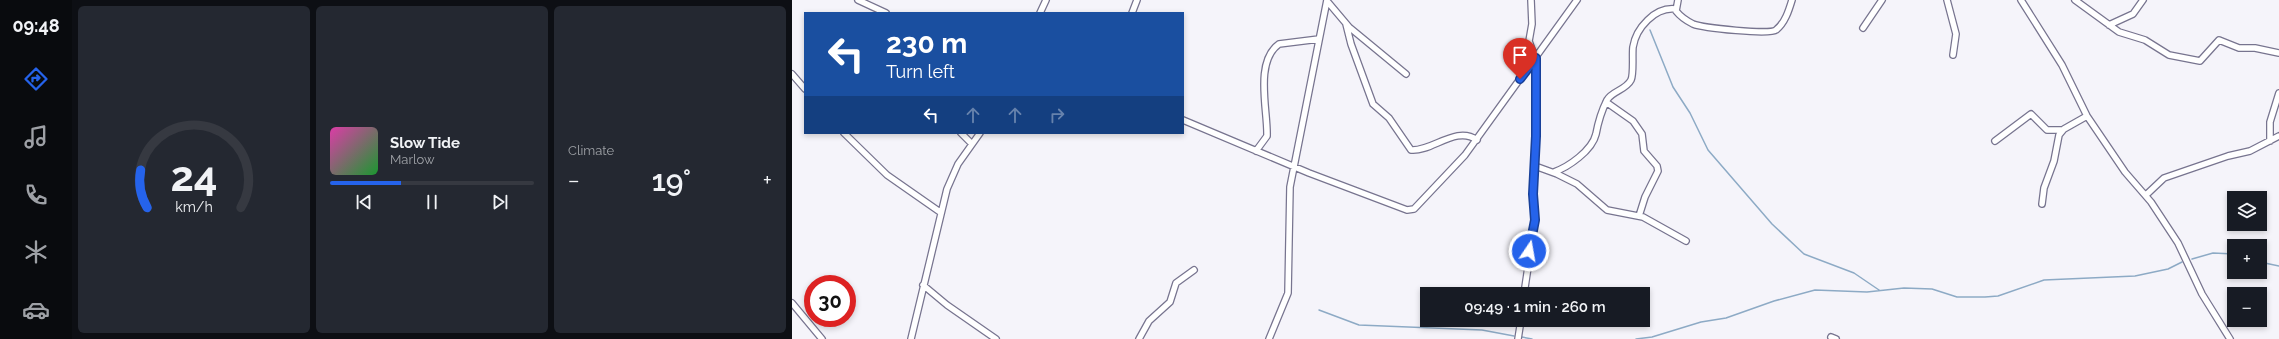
<!DOCTYPE html>
<meta charset="utf-8">
<style>
:root{--surface:#171b24;--page:#242831;--text:#f1f3f6;--muted:#9ea1a6;--line:#363941;--accent:#2563eb}
body{margin:0;font-family:Raleway,sans-serif;background:var(--page);color:var(--text);height:100vh;display:flex;flex-direction:column;font-size:15px;white-space:nowrap}
*{box-sizing:border-box;margin:0}
p{font-size:13px;color:var(--muted)}
.icon{flex:none;width:22px;height:22px;fill:none;stroke:currentColor;stroke-width:2;stroke-linecap:round;stroke-linejoin:round}
.map{position:relative;flex:1;overflow:hidden}
.side{display:flex;flex-direction:column;gap:6px;padding:6px;background:#0d0f14;width:720px}
.side>*{flex:none}
.hud{position:absolute;left:12px;top:12px;width:380px;height:122px;border-radius:0px;box-shadow:0 2px 6px #0003;background:#1a4fa0;color:#fff;overflow:hidden}
.tools{position:absolute;left:1435px;top:191px;display:grid;gap:8px}
.tools a{display:grid;place-items:center;width:40px;height:40px;border-radius:0px;background:var(--surface);box-shadow:0 2px 6px #0003;font-size:20px}
.speed{position:absolute;left:12px;top:275px;display:flex;gap:8px;font-size:20px;font-weight:700;text-align:center}
.speed>*{display:grid;place-content:center;width:52px;height:52px;border-radius:50%;background:var(--surface);box-shadow:0 2px 6px #0003;line-height:1}
.speed .limit{border:6px solid #d22;background:#fff;color:#111}
.pin{position:absolute;display:grid;place-items:center;width:34px;height:34px;color:#fff;margin:-41px -17px;border-radius:50% 50% 50% 0;rotate:-45deg;box-shadow:0 0 4px #0007}
.pin .icon{rotate:45deg}
.me{position:absolute;width:44px;margin:-22px;rotate:12deg;stroke-linejoin:round;filter:drop-shadow(0 0 3px #0008)}
.turn{display:flex;align-items:center;gap:14px;height:84px;padding:0 16px;font-size:18px}
.turn .icon{width:52px;height:52px;stroke-width:2.5}
.turn b{display:block;font-size:28px;line-height:34px}
.lanes{display:flex;align-items:center;height:38px;padding:0 16px;background:#0003;justify-content:center;gap:20px;direction:ltr}
.lanes .off{opacity:.35}
.big{font-size:30px;font-weight:600;line-height:1.1}
.side .widget{flex:1;display:flex;flex-direction:column;justify-content:center;gap:6px;min-width:0;padding:0 14px;border-radius:6px;background:var(--page)}
.side .dial{align-items:center;gap:0}
.dial svg{height:104px;overflow:visible;fill:none;stroke:var(--line);stroke-width:7;stroke-linecap:round;text-anchor:middle}
.dial text{fill:var(--text);stroke:none}
.song{display:flex;align-items:center;gap:12px}
.cover{width:48px;height:48px;border-radius:6px;background:linear-gradient(135deg,hsl(320 70% 55%),hsl(130 70% 35%))}
.played{height:4px;border-radius:2px;background:linear-gradient(90deg,var(--accent) 35%,var(--line) 35%)}
.keys{display:flex;justify-content:space-around;direction:ltr}
.heat{display:flex;justify-content:space-between;align-items:center;font-size:22px;direction:ltr}
.side .tiles{flex:1;display:grid;gap:6px;grid-template-columns:repeat(3,1fr)}
.trip{position:absolute;left:628px;top:287px;width:230px;height:40px;border-radius:0px;background:var(--surface);box-shadow:0 2px 6px #0003;font-weight:600;line-height:40px;text-align:center}
main{display:flex;flex:1;min-height:0}
.dock{display:flex;flex-direction:column;width:72px;justify-content:space-around;align-items:center;background:#090b0e;color:var(--muted)}
.dock .icon{width:28px;height:28px}
.dock .current{color:var(--accent)}
.dock b{font-size:18px;color:var(--text)}
.map>svg:first-child{display:block}
.lines{fill:none;stroke-linecap:round;stroke-linejoin:round}
.stream{stroke:#8daac5;stroke-width:1.5}
.minor-casing{stroke:#77748f;stroke-width:8}
.minor{stroke:#fff;stroke-width:5.5}
.route-casing{stroke:#184099;stroke-width:10}
.route{stroke:#2563eb;stroke-width:7}
</style>
<main>
<nav class="dock">
<b>09:48</b>
<svg class="icon current" aria-label="directions" viewBox="0 0 24 24"><path d="M12 3l9 9-9 9-9-9zM9 14v-3h6M13 9l2 2-2 2"/></svg>
<svg class="icon" aria-label="music" viewBox="0 0 24 24"><path d="M9 18V5l10-2v13"/><circle cx="6" cy="18" r="3"/><circle cx="16" cy="16" r="3"/></svg>
<svg class="icon" aria-label="phone" viewBox="0 0 24 24"><path d="M5 4h4l2 5-3 2q2 4 5 5l2-3 5 2v4C11 20 4 13 5 4z"/></svg>
<svg class="icon" aria-label="climate" viewBox="0 0 24 24"><path d="M12 3v18M4 7l16 10M4 17L20 7"/></svg>
<svg class="icon" aria-label="car" viewBox="0 0 24 24"><path d="M5 17H2v-5l4-1 3-4h7l3 4 3 1v5h-3M9 17h6M6 11h13"/><circle cx="7" cy="17" r="2"/><circle cx="17" cy="17" r="2"/></svg>
</nav>
<section class="side">
<div class="tiles">
<div class="widget dial"><svg viewBox="0 0 100 80">
<path d="M14 69A42 42 0 1 1 86 69"/>
<path d="M14 69A42 42 0 0 1 9 40" stroke="#2563eb"/>
<text x="50" y="56" font-size="32" font-weight="700">24</text>
<text x="50" y="72" font-size="11">km/h</text>
</svg></div>
<div class="widget">
<div class="song"><i class="cover"></i><div><b>Slow Tide</b><p>Marlow</p></div></div>
<div class="played"></div>
<div class="keys"><svg class="icon" aria-label="previous" viewBox="0 0 24 24"><path d="M18 5L8 12l10 7zM5 5v14"/></svg><svg class="icon" aria-label="pause" viewBox="0 0 24 24"><path d="M8 5v14M16 5v14"/></svg><svg class="icon" aria-label="next" viewBox="0 0 24 24"><path d="M6 5l10 7-10 7zM19 5v14"/></svg></div>
</div>
<div class="widget"><p>Climate</p>
<div class="heat"><a>−</a><b class="big">19°</b><a>+</a></div>
</div>
</div>
</section>
<div class="map">
<svg width="1487" height="339" viewBox="0 0 1487 339">
<rect width="100%" height="100%" fill="#f5f4fa"/>
<g class="lines">
<path class="stream" d="M858 30 881 87 898 113 916 150 980 224 1012 254 1062 273 1087 290
M1400 259 1421 253 1442 254
M1468 262 1487 266
M527 310 567 325 690 330 722 336
M730 337 740 339
M844 339 860 337 909 322 934 318 982 301 1023 290 1075 292 1112 288 1140 289 1165 297H1193L1206 296 1252 280 1343 276 1376 269 1390 262"/>
<g class="minor-casing">
<path id="minor" d="M66 0 94 13
M886 0 884 11C888 16 895 21 901 24 911 28 978 35 984 30 993 23 997 10 1000 0
M1155 0 1164 34 1161 55
M1229 0 1270 65 1295 116 1333 172 1359 202 1386 243 1410 294 1438 339
M1283 0 1327 32 1353 40 1377 55 1408 61 1427 40 1447 48H1463L1487 53
M535 1 557 27 614 74
M248 13 254 0
M340 13 345 0
M554 24 559 44 581 104 597 118 619 150C640 152 664 125 685 140
M1317 25 1341 14 1351 0
M1071 28 1090 0
M0 74 13 89
M814 102 841 121 850 134 852 151 865 166 866 171 853 197 847 216
M391 120 517 173 615 210 622 209 673 155 785 0
M52 133 95 175 148 212
M169 133 180 144
M1203 141 1239 114 1255 130H1270
M1478 141V122L1487 93
M464 151 475 136C476 111 462 62 487 44L527 39
M743 166 765 174 785 184 815 210 851 217 894 241
M762 172C776 167 800 151 804 134 806 123 810 110 815 100 820 91 834 90 839 80 842 74 840 55 841 47 844 28 863 7 883 9
M1354 195 1372 178 1436 156 1458 151 1487 136
M1250 204 1252 188 1262 161 1267 135 1272 129 1295 116
M131 285 155 305 204 339
M732 294 743 220 741 194 744 136 743 58 737 41 740 24 739 0
M0 303 30 339
M1039 337 1044 339
M119 339 155 189 166 164 188 133
M347 339 357 321 378 302 384 283 402 270
M477 339 496 293 498 187 535 0
M726 339 729 320"/>
</g>
<use href="#minor" class="minor"/>
</g>
<g class="lines">
<g class="route-casing">
<path id="route" d="M728 79 744 58V136L741 194 743 220 737 251"/>
</g>
<use href="#route" class="route"/>
</g>
</svg>
<div class="tools">
<a><svg class="icon" aria-label="layers" viewBox="0 0 24 24"><path d="M12 4l9 5-9 5-9-5zM3 14l9 5 9-5"/></svg></a>
<a>+</a>
<a>−</a>
</div>
<div class="speed"><div class="limit">30</div></div>
<div class="pin" style="left:728px;top:79px;background:#d93025"><svg class="icon" aria-label="arrive" viewBox="0 0 24 24"><path d="M6 21V4h12l-3 4 3 4H6"/></svg></div>
<svg class="me" style="left:737px;top:251px" viewBox="-20 -20 40 40"><circle r="17" fill="#2563eb" stroke="#fff" stroke-width="3"/><path d="M0-11L8 9 0 5-8 9z" fill="#fff"/></svg>
<div class="trip">09:49 · 1 min · 260 m</div>
<div class="hud">
<div class="turn"><svg class="icon" aria-label="left" viewBox="0 0 24 24"><path d="M17 20v-9H6M10 6l-5 5 5 5"/></svg><div><b>230 m</b>Turn left</div></div>
<div class="lanes"><svg class="icon" aria-label="left" viewBox="0 0 24 24"><path d="M17 20v-9H6M10 6l-5 5 5 5"/></svg><svg class="icon off" aria-label="ahead" viewBox="0 0 24 24"><path d="M12 20V5M6 11l6-6 6 6"/></svg><svg class="icon off" aria-label="ahead" viewBox="0 0 24 24"><path d="M12 20V5M6 11l6-6 6 6"/></svg><svg class="icon off" aria-label="right" viewBox="0 0 24 24"><path d="M7 20v-9h11M14 6l5 5-5 5"/></svg></div>
</div>
</div>
</main>
